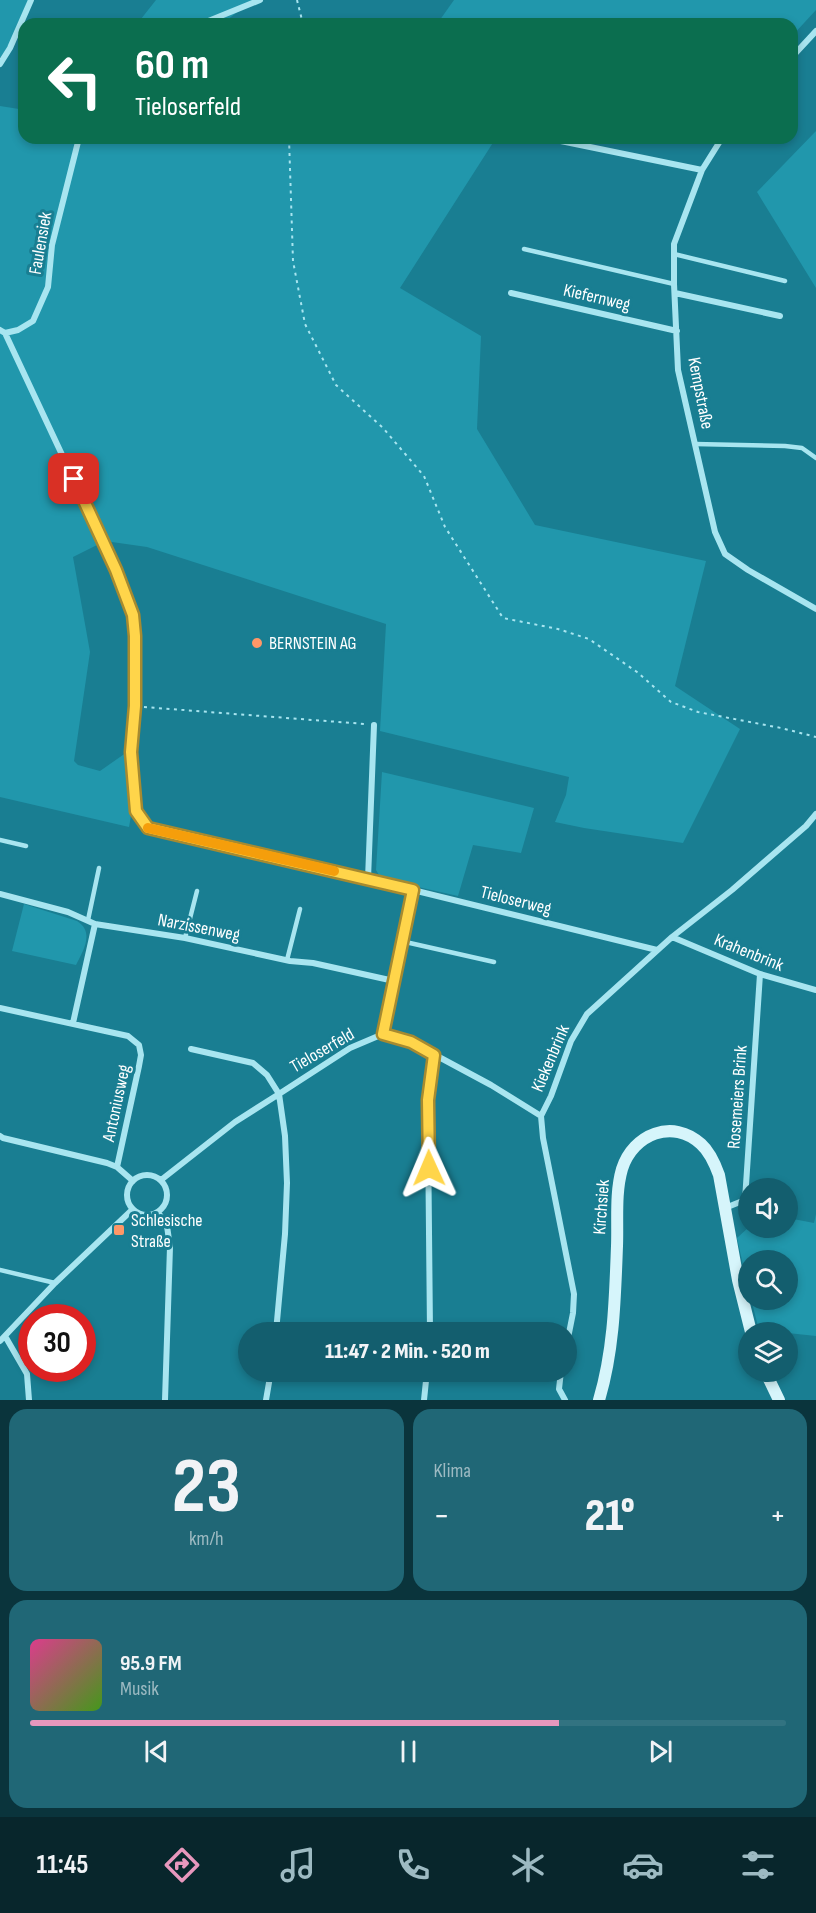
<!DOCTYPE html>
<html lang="de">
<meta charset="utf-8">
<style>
:root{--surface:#135e6e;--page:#206776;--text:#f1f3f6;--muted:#9dbac2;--line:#327381;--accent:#e797bd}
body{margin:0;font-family:"Sofia Sans Condensed",sans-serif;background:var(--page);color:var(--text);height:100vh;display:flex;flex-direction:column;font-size:22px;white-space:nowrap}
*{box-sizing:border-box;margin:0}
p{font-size:20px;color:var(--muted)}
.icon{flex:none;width:33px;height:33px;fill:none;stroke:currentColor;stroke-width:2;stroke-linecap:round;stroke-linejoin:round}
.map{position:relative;height:1400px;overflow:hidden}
.side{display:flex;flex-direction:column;gap:9px;padding:9px;background:#0a343c;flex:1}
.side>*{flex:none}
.top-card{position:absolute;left:18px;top:18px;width:780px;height:126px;border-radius:18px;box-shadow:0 3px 9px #0003;background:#0b6e4f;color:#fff;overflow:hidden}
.tools{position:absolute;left:738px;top:1178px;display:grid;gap:12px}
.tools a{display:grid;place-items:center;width:60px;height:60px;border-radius:50%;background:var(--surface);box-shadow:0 3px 9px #0003;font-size:30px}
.speed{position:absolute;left:18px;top:1304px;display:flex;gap:12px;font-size:30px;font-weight:700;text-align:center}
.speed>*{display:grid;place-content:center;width:78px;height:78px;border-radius:50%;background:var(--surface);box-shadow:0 3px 9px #0003;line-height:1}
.speed .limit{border:9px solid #d22;background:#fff;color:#111}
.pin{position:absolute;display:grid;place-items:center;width:51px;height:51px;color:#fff;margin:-26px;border-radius:12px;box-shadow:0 3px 9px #0006}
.me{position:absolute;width:66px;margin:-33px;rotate:359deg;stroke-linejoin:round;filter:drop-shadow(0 0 4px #0008)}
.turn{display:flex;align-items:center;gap:21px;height:126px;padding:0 18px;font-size:27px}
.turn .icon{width:78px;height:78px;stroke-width:2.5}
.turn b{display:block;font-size:42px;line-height:51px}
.big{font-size:45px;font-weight:800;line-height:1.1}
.side .widget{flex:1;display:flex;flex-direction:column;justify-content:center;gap:9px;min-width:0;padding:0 21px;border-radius:18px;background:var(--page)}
.side .dial{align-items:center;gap:0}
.dial b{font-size:78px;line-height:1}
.song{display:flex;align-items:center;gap:18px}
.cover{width:72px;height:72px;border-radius:9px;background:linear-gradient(135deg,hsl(330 70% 55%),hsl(100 70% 35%))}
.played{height:6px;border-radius:3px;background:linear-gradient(90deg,var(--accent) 70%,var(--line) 70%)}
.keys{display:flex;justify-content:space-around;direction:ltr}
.heat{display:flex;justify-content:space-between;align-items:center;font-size:33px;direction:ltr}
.side .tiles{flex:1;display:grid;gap:9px;grid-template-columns:1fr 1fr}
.widget:last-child{grid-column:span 2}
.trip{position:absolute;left:238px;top:1322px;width:339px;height:60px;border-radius:30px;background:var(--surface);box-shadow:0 3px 9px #0003;font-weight:800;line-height:60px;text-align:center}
.menu{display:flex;height:96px;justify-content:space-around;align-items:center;background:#08262c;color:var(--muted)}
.menu .icon{width:42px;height:42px}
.menu .active{color:var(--accent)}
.menu b{font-size:27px;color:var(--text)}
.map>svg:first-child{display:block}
.green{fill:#2197ac}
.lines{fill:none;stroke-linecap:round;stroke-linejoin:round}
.path{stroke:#a8e5f0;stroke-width:2;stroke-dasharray:3 4.5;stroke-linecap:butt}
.lane{stroke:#a8e5f0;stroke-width:4.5}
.street{stroke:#a8e5f0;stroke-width:6}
.secondary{stroke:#d6f5fb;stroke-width:12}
.route-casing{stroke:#a68a30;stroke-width:15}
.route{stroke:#ffd54a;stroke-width:10}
.slow{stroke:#f59e0b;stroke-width:10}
.poi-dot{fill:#ff9767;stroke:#197e92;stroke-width:2}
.labels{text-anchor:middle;stroke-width:6;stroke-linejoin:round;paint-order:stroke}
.street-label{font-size:18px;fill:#fff;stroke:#197e92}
.poi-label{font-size:18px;fill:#fff;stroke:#197e92;text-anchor:start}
</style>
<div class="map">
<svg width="816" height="1400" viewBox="0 0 816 1400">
<rect width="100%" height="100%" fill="#197e92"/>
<path class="green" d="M0 0H28L9 45 0 58Z
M156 0H253L227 20 219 24H137Z
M454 0H816V10L792 36V24H437Z
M0 106 19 109 24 107V138H496L400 288 481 336 477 429 535 525 706 561 675 686 740 729 683 843 584 828 555 822 566 795 569 777 380 731 386 624 147 547 105 541 73 557 90 652 74 761 78 765 100 771 130 750 132 810 129 827 0 797Z
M816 131V288L757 192Z
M382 772 534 808 521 853 473 845 458 896 387 880 380 877 376 870Z
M24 904 77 921C95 932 83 951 76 965L12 951Z
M816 1214V1336L759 1330 751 1299H788V1260H748V1287L737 1238 749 1227H788V1218L814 1223Z"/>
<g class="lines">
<path class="path" d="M297 0 303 24
M289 138 293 261 305 324 336 385 383 428 424 476 445 527 503 618 558 629 589 639 637 672 671 702 698 712 781 728 816 737
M144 707 365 724"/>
<path class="lane" d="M524 249 674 284
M674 254 785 281
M695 444 785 446 802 448 816 458
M0 840 26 846
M88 920 99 868
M185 938 197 891
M401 941 494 962
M287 960 300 909
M0 1270 55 1283"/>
<path class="street" d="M201 24 260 0
M792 57 816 31
M0 64 10 48 31 0
M722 138 702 170 674 244V284L678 370 715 532 725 554 748 570 816 609
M551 139 702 170
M511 293 677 331
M675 293 780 316
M0 330 5 333 116 570 133 615 135 636V707L131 752 136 811 148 828 368 879 657 950
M5 333 18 330 33 321 48 287 52 245 79 138
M368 879 374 725
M0 894 68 912 95 924 185 938 290 961 313 963 394 981
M672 937 760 974 816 990
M0 1008 128 1036 139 1045 141 1055 139 1066 117 1167
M73 1023 95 924
M383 1034 413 890
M191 1049 253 1063 267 1075 279 1094 285 1136 287 1183 285 1234 276 1332
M0 1136 3 1138 107 1163 117 1167 133 1181
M127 1195a20 20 0 1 1 40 0a20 20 0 1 1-40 0Z
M161 1180 235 1122 279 1094 350 1048 383 1034 411 1042 491 1085 541 1116
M725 1208 745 1200 760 974
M158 1212 167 1226 170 1247 165 1400
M430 1332 428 1131V1100L434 1055
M5 1336 27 1374 29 1400
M0 1341 55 1283 133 1209
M567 1343 573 1313 574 1294 543 1138 541 1116 551 1096 571 1041 587 1014 672 937 732 890 806 826 816 814
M561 1371 559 1389 565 1400
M266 1400 271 1371
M424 1400 427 1371"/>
<path class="secondary" d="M765 1371 779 1400
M599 1400C614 1350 615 1298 617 1246 618 1221 615 1193 622 1169 633 1134 673 1118 701 1144 710 1152 715 1164 719 1175L738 1280 751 1332"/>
</g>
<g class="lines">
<g class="route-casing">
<path id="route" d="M74 479 116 570 133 615 135 636V706L131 752 136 811 148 828 413 890 383 1034 411 1042 434 1055 428 1100 429 1168"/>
</g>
<use href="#route" class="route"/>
<path class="slow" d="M148 828 334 871"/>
</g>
<g class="poi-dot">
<circle cx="257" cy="643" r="6"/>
<rect x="113" y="1224" width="12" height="12" rx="3"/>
</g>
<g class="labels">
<g class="street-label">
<text transform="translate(40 243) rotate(-80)" y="6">Faulensiek</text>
<text transform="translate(597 297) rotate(13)" y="6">Kiefernweg</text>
<text transform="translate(701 393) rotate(79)" y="6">Kempstraße</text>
<text transform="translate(516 900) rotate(14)" y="6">Tieloserweg</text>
<text transform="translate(199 927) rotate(11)" y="6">Narzissenweg</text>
<text transform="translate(749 952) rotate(22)" y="6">Krahenbrink</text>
<text transform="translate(322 1050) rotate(-30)" y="6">Tieloserfeld</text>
<text transform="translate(550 1058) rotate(-67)" y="6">Kiekenbrink</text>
<text transform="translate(737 1097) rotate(-86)" y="6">Rosemeiers Brink</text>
<text transform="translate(116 1103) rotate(-78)" y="6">Antoniusweg</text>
<text transform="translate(601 1207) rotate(-86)" y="6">Kirchsiek</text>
</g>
<g class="poi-label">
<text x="269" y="649">BERNSTEIN AG</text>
<text x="131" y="1226">Schlesische<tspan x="131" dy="21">Straße</tspan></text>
</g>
</g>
</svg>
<div class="tools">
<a><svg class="icon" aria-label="sound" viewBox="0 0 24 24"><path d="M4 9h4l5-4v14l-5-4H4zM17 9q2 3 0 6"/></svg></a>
<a><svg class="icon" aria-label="search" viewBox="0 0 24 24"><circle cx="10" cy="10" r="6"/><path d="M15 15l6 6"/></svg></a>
<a><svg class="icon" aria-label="layers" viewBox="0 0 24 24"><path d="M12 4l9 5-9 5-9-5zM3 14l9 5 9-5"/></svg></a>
</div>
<div class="speed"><div class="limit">30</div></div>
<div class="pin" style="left:74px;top:479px;background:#d93025"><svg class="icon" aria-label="arrive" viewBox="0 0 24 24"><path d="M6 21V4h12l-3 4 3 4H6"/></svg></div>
<svg class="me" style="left:429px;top:1168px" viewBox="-20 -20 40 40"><path d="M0-17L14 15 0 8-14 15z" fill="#ffd54a" stroke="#fff" stroke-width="4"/></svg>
<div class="trip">11:47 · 2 Min. · 520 m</div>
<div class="top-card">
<div class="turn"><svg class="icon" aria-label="left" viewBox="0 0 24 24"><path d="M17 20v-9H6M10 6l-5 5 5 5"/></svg><div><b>60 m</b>Tieloserfeld</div></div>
</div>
</div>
<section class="side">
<div class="tiles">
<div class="widget dial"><b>23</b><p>km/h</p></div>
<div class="widget"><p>Klima</p>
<div class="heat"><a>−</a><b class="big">21°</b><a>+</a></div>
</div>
<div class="widget">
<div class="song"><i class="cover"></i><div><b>95.9 FM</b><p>Musik</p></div></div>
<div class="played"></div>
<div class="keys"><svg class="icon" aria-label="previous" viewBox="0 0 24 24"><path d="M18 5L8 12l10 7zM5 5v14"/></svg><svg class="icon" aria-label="pause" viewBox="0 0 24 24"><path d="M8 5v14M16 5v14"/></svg><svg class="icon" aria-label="next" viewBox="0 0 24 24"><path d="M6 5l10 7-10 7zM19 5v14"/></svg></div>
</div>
</div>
</section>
<nav class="menu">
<b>11:45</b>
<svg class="icon active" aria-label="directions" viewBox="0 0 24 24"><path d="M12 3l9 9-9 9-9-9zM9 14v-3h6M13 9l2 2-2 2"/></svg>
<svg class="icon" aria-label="music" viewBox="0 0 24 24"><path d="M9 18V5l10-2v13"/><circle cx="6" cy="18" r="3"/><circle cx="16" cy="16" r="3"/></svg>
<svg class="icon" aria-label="phone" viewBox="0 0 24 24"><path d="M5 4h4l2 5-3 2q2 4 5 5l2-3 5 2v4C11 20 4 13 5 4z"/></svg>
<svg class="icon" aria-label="climate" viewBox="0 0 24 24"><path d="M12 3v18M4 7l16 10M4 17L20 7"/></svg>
<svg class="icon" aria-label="car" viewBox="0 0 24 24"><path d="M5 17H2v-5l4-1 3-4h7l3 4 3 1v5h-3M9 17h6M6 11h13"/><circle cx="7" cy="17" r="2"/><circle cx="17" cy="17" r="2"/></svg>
<svg class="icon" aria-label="filters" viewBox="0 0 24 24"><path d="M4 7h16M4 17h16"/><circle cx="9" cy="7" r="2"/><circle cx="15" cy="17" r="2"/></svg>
</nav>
